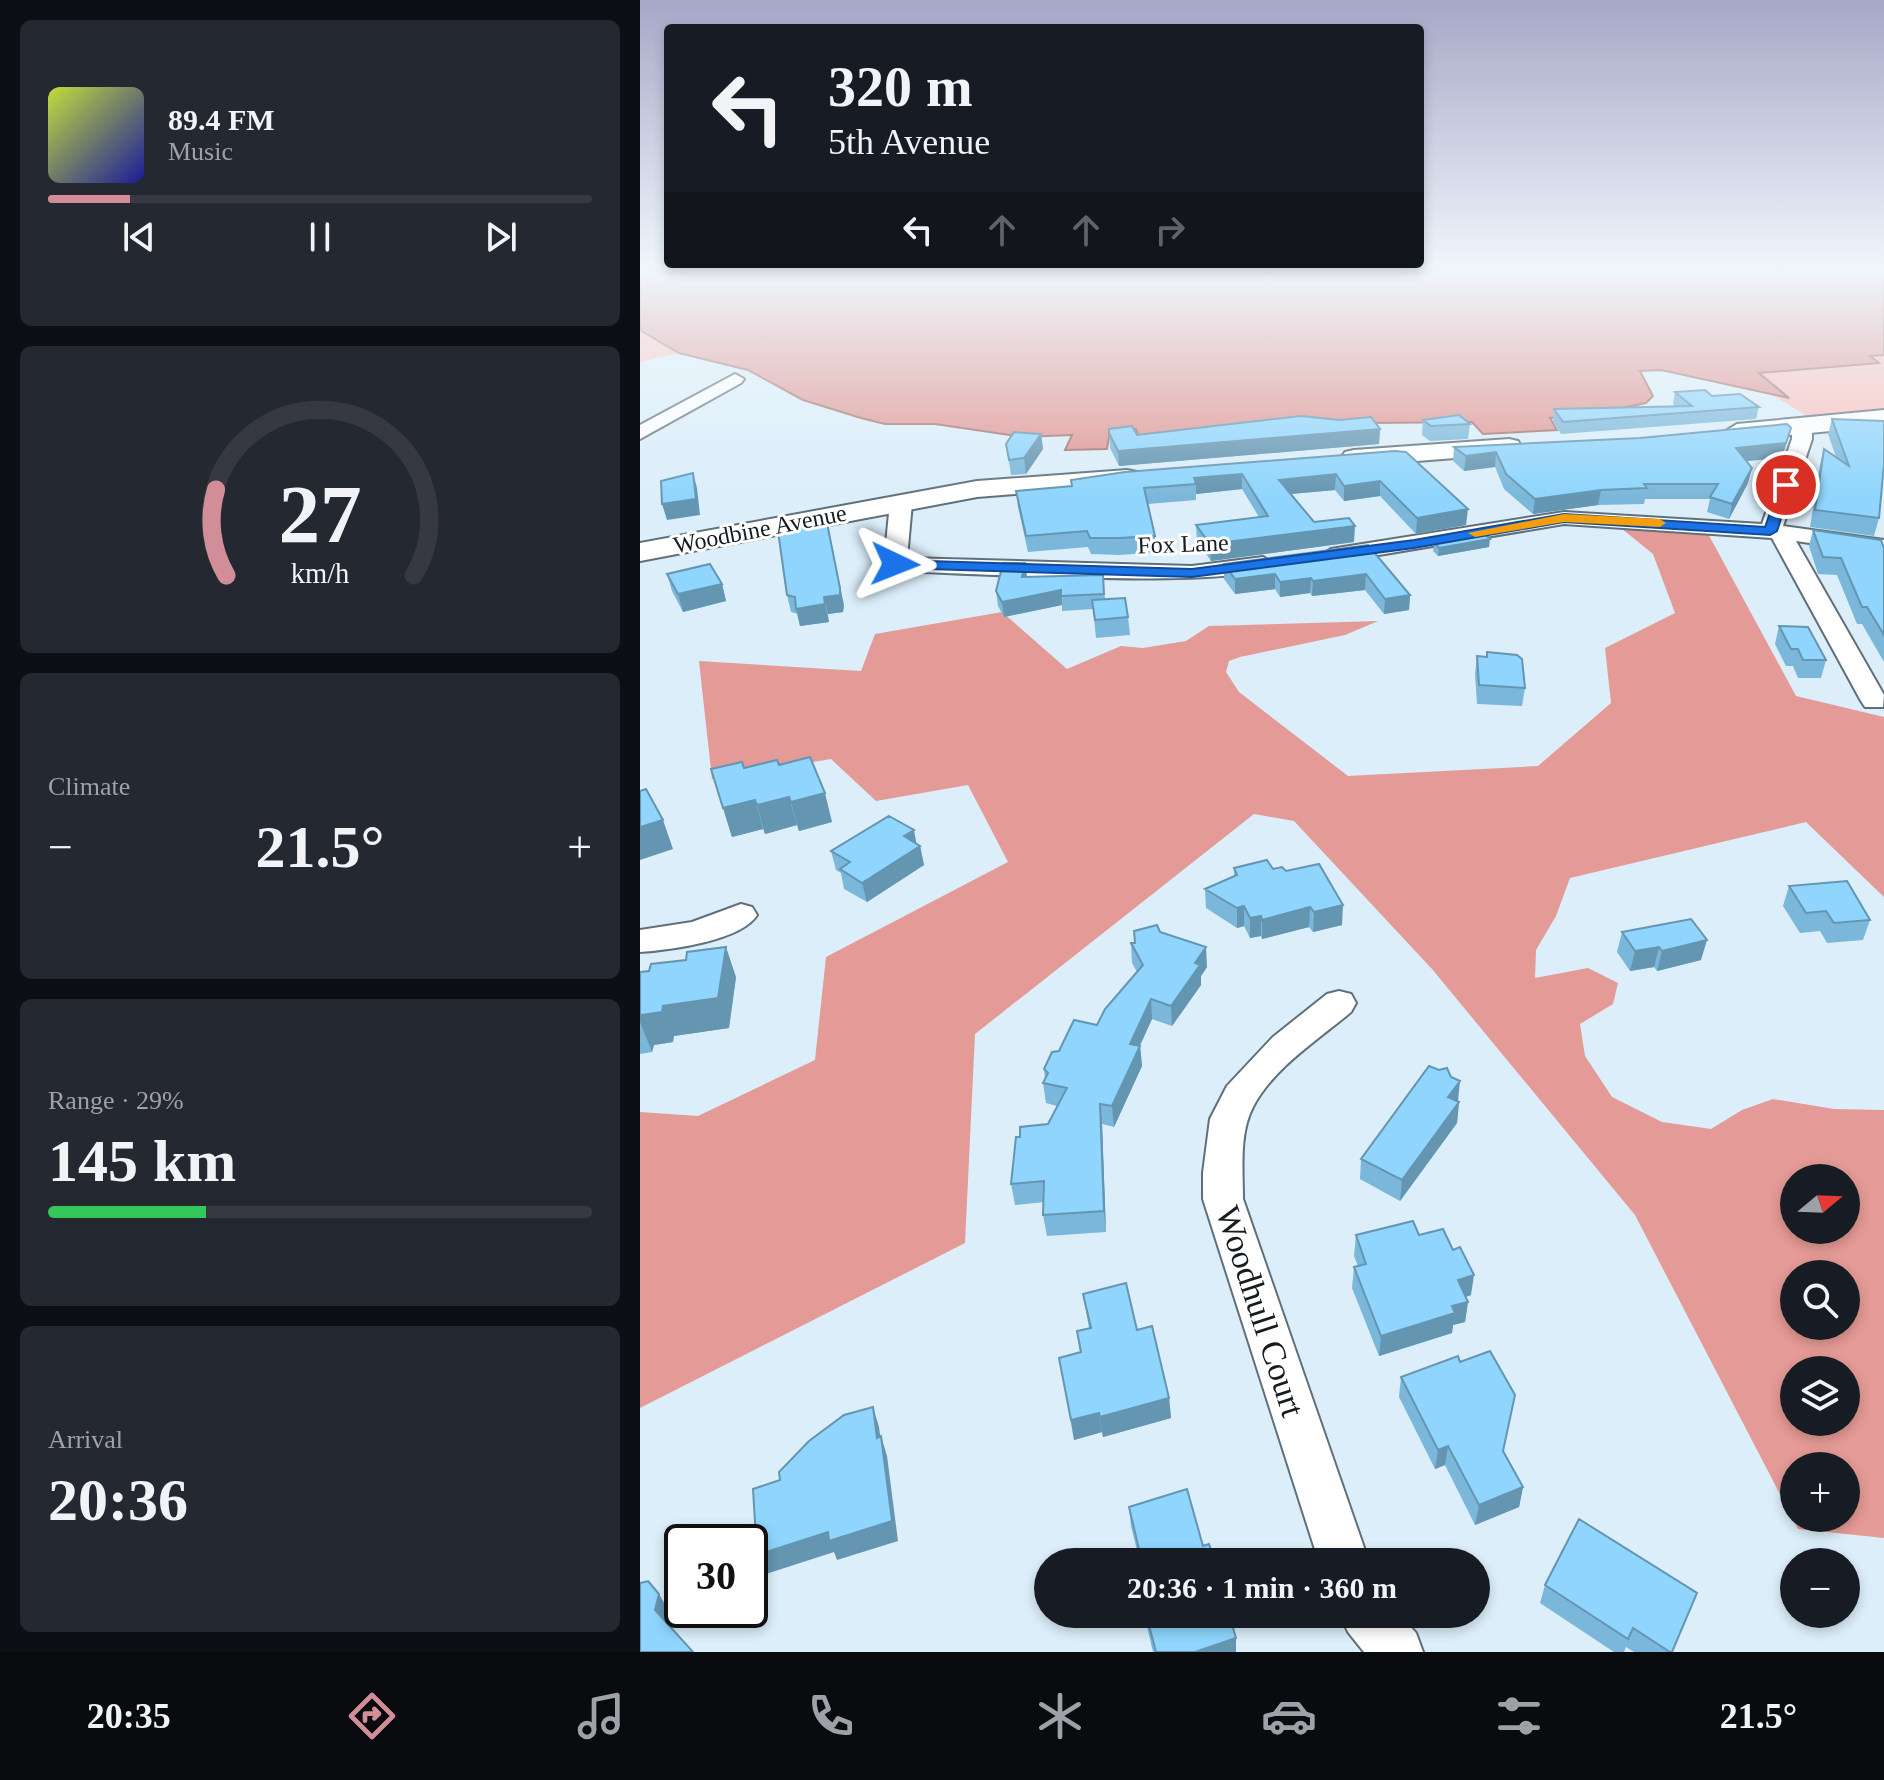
<!DOCTYPE html>
<meta charset="utf-8">
<style>
:root{--surface:#171b24;--page:#242831;--text:#f1f3f6;--muted:#9ea1a6;--line:#363941;--accent:#d18e99}
body{margin:0;font-family:Georgia,serif;background:var(--page);color:var(--text);height:100vh;display:flex;flex-direction:column;font-size:30px;white-space:nowrap}
*{box-sizing:border-box;margin:0}
p{font-size:26px;color:var(--muted)}
.icon{flex:none;width:44px;height:44px;fill:none;stroke:currentColor;stroke-width:2;stroke-linecap:round;stroke-linejoin:round}
.map{position:relative;flex:1;overflow:hidden}
.sheet{display:flex;flex-direction:column;gap:20px;padding:20px;background:#0d0f14;width:640px}
.sheet>*{flex:none}
.banner{position:absolute;left:24px;top:24px;width:760px;height:244px;border-radius:8px;box-shadow:0 4px 12px #0003;background:#171b24;color:var(--text);overflow:hidden}
.needle{width:52px;rotate:71deg}
.fabs{position:absolute;left:1140px;top:1164px;display:grid;gap:16px}
.fabs a{display:grid;place-items:center;width:80px;height:80px;border-radius:50%;background:var(--surface);box-shadow:0 4px 12px #0003;font-size:40px}
.speed{position:absolute;left:24px;top:1524px;display:flex;gap:16px;font-size:40px;font-weight:700;text-align:center}
.speed>*{display:grid;place-content:center;width:104px;height:104px;border-radius:50%;background:var(--surface);box-shadow:0 4px 12px #0003;line-height:1}
.speed .limit{border:4px solid #111;border-radius:12px;background:#fff;color:#111}
.pin{position:absolute;display:grid;place-items:center;width:68px;height:68px;color:#fff;margin:-34px;border:4px solid #fff;border-radius:50%;box-shadow:0 2px 8px #0007}
.me{position:absolute;width:88px;margin:-44px;rotate:92deg;stroke-linejoin:round;filter:drop-shadow(0 0 6px #0008)}
.turn{display:flex;align-items:center;gap:28px;height:168px;padding:0 32px;font-size:36px}
.turn .icon{width:104px;height:104px;stroke-width:2.5}
.turn b{display:block;font-size:56px;line-height:68px}
.lanes{display:flex;align-items:center;height:76px;padding:0 32px;background:#0003;justify-content:center;gap:40px;direction:ltr}
.lanes .off{opacity:.35}
.big{font-size:60px;font-weight:700;line-height:1.1}
.sheet .widget{flex:1;display:flex;flex-direction:column;justify-content:center;gap:12px;min-width:0;padding:0 28px;border-radius:12px;background:var(--page)}
.sheet .dial{align-items:center;gap:0}
.dial svg{height:208px;overflow:visible;fill:none;stroke:var(--line);stroke-width:7;stroke-linecap:round;text-anchor:middle}
.dial text{fill:var(--text);stroke:none}
.song{display:flex;align-items:center;gap:24px}
.cover{width:96px;height:96px;border-radius:12px;background:linear-gradient(135deg,hsl(70 70% 55%),hsl(240 70% 35%))}
.played{height:8px;border-radius:4px;background:linear-gradient(90deg,var(--accent) 15%,var(--line) 15%)}
.keys{display:flex;justify-content:space-around;direction:ltr}
.heat{display:flex;justify-content:space-between;align-items:center;font-size:44px;direction:ltr}
.charge{height:12px;border-radius:6px;background:linear-gradient(90deg,#34c759 29%,var(--line) 0)}
.trip{position:absolute;left:394px;top:1548px;width:456px;height:80px;border-radius:40px;background:var(--surface);box-shadow:0 4px 12px #0003;font-weight:700;line-height:80px;text-align:center}
.tabs{display:flex;height:128px;justify-content:space-around;align-items:center;background:#090b0e;color:var(--muted)}
.tabs .icon{width:56px;height:56px}
.tabs .active{color:var(--accent)}
.tabs b{font-size:36px;color:var(--text)}
main{display:flex;flex:1;min-height:0}
.map>svg:first-child{display:block}
.green{fill:#fbc0bc}
.forest{fill:#e49a96;fill-rule:evenodd}
.water{fill:#e19794;stroke:#a47271;stroke-width:2}
.lines{fill:none;stroke-linecap:round;stroke-linejoin:round}
.minor-casing{stroke:#60707a;stroke-width:4}
.major-casing{stroke:#60707a;stroke-width:4}
.minor{fill:#fff;fill-rule:evenodd}
.major{fill:#fff;fill-rule:evenodd}
.wall{fill:#7bb7da}
.shaded-wall{fill:#6495b1}
.building{fill:#8fd5fd;stroke:#6495b1;stroke-width:2}
.route{fill:#1a73e8;stroke:#114b97;stroke-width:2}
.slow{fill:#f59e0b}
.labels{text-anchor:middle;stroke-width:6;stroke-linejoin:round;paint-order:stroke}
.far-street-label{font-size:24px;fill:#151b1f;stroke:#fff}
.near-street-label{font-size:34px;fill:#151b1f;stroke:#fff}
</style>
<main>
<section class="sheet">
<div class="widget">
<div class="song"><i class="cover"></i><div><b>89.4 FM</b><p>Music</p></div></div>
<div class="played"></div>
<div class="keys"><svg class="icon" aria-label="previous" viewBox="0 0 24 24"><path d="M18 5L8 12l10 7zM5 5v14"/></svg><svg class="icon" aria-label="pause" viewBox="0 0 24 24"><path d="M8 5v14M16 5v14"/></svg><svg class="icon" aria-label="next" viewBox="0 0 24 24"><path d="M6 5l10 7-10 7zM19 5v14"/></svg></div>
</div>
<div class="widget dial"><svg viewBox="0 0 100 80">
<path d="M14 69A42 42 0 1 1 86 69"/>
<path d="M14 69A42 42 0 0 1 10 36" stroke="#d18e99"/>
<text x="50" y="56" font-size="32" font-weight="700">27</text>
<text x="50" y="72" font-size="11">km/h</text>
</svg></div>
<div class="widget"><p>Climate</p>
<div class="heat"><a>−</a><b class="big">21.5°</b><a>+</a></div>
</div>
<div class="widget"><p>Range · 29%</p><b class="big">145 km</b><div class="charge"></div></div>
<div class="widget"><p>Arrival</p><b class="big">20:36</b></div>
</section>
<div class="map">
<svg width="1244" height="1652" viewBox="0 0 1244 1652">
<rect width="100%" height="100%" fill="#dbeef9"/>
<path class="green" d="M0 331 39 353 0 362Z
M1244 355V415L1170 418 1131 394 1147 397 1118 372 1238 362 1229 356Z"/>
<path class="forest" d="M981 528 1066 530 1156 696 1244 717V897L1166 822 930 878 916 916 896 950 895 978 948 968 978 983 973 1004 940 1024 945 1056 972 1097 1022 1122 1071 1129 1102 1110 1133 1099 1194 1109 1244 1110V1538L1158 1529 995 1215 792 969 654 821 614 814 335 1034 325 1243 0 1408V1112L58 1116 175 1060 186 957 368 862 328 785 236 801 191 759 72 779 59 661 221 671 235 634 362 612 427 669 481 646 503 648 546 641 569 626 738 621 705 635 600 657 589 661 586 672 599 692 708 776 898 766 971 703 965 648 1035 613 1013 554ZM1154 1178H1206V1230H1154ZM1154 1274H1206V1326H1154ZM1154 1370H1206V1422H1154ZM1154 1466H1206V1518H1154Z"/>
<path class="water" d="M0 268H1244V355L1230 356 1239 363 1119 373 1149 398 1021 370 1000 371 1013 396 1006 403 942 416 910 418 917 430 843 434 832 422 730 423 499 437 496 429 470 431 467 449 425 450 432 435 383 437 295 424H245L221 418 163 400 108 370 39 353 0 330Z"/>
<g class="lines">
<g class="minor-casing">
<path id="minor" d="M95 374 104 379 101 383 0 439V425Z
M1162 419 1172 425V439L1143 526 1244 540V554L1156 541 1244 695 1243 707H1225L1221 701 1132 538 924 524 691 563 680 556 691 549 924 512 1122 524 1152 439V425Z
M261 497 272 503 267 558 552 566 623 557 634 564C614 591 305 572 255 571L244 564 250 503Z
M101 904 112 907 117 915C101 941 29 950 0 952V930L52 922Z
M699 991 711 994 716 1003 711 1012C679 1039 633 1068 613 1107 599 1133 603 1170 603 1199L729 1562H679L563 1199V1173L570 1119 587 1086 633 1037 687 994Z
M700 1614H759L776 1633 783 1652H724L708 1632Z"/>
</g>
<g class="major-casing">
<path id="major" d="M1244 410V426L1097 440 1084 432 1097 424Z
M869 439 878 441 882 447 878 453 714 466 705 464 701 458 705 452 714 450Z
M487 470 497 472 501 478 497 484 337 497 0 561V543L337 481Z"/>
</g>
<use href="#minor" class="minor"/>
<use href="#major" class="major"/>
</g>
<path class="wall" d="M1035 392 1072 396 1119 407 1116 419 921 434 913 421 914 409 1035 406 1033 404Z
M1192 419 1239 518 1234 536 1170 527 1180 465 1184 449 1196 457 1188 434Z
M783 420 830 424 828 439 790 441 782 435Z
M1151 428 1142 458 1106 461 1108 483 1089 519 1067 512 1070 499H1005L1004 504 958 505 893 514 864 489 855 467 824 471 813 461 814 447 1000 438Z
M469 429 497 435 740 429 739 444 479 466 470 448Z
M401 434 403 449 386 474 371 475 366 444Z
M755 451 826 525 776 534 740 496 704 501 695 490 651 494 674 522 714 542 571 561 557 541 556 525 619 517 602 489 556 494V500L508 504 515 536 516 552 480 555 451 554 448 547 388 552 378 507 376 491 431 486V480Z
M1173 530 1244 548V662L1222 624H1217L1197 575 1178 574 1169 546Z
M794 542 849 547 798 556 793 551Z
M728 545 770 595 769 610 744 614 725 590 672 596 670 593 640 597 635 589 595 594 584 579V564Z
M385 563 387 577 463 575 465 600 488 617 490 635 456 638 453 609 422 611V605L364 617 358 606 356 591Z
M27 574 82 584 86 601 43 612 32 591Z
M147 595 204 605 203 612 188 614 189 622 160 626 158 614 151 612Z
M1139 626 1186 660 1181 678H1158L1153 666H1146L1135 644Z
M847 652 885 688 882 706 837 704 835 674 837 656 847 657Z
M104 768 192 822 159 831 157 825 125 834 123 829 92 837 71 769Z
M277 844 280 846 284 865 227 902 204 889 201 873 196 870 191 851Z
M594 868 633 869 702 925 673 932 669 927 622 939 621 936 610 938 604 926 597 928 566 908 565 889 594 877Z
M1149 886 1230 920 1223 940 1187 943 1180 931 1160 933 1143 906Z
M494 931 520 932 567 967 561 976V985L532 1026 512 1019 500 1046 502 1066 474 1127 462 1124 466 1232 407 1236 403 1215 404 1202 375 1205 371 1184 380 1137 408 1124 417 1106 406 1103 403 1083 405 1079 404 1069 419 1051 457 1025 497 972 492 963 491 943H494Z
M982 932 1061 960 1017 971 1014 967 990 971 977 952Z
M0 972 96 977 89 1028 34 1036 33 1042 14 1045 12 1052 0 1054Z
M818 1102H819L817 1123 760 1201 720 1179 721 1159Z
M716 1235H779L831 1295 826 1297 828 1302 825 1322 813 1325 812 1333 739 1356 712 1288 714 1267 718 1266 714 1256Z
M443 1294 497 1330 529 1398 531 1418 463 1437 462 1432 434 1440 419 1358 440 1352 437 1331 449 1328Z
M761 1377 863 1451 883 1487 879 1507 835 1525 805 1465 795 1469 759 1397Z
M489 1507 563 1546 575 1562H500L491 1526Z
M939 1519 1032 1652H994L986 1647 984 1652H974L900 1603 905 1585Z
M504 1614H589L596 1652H513Z"/>
<path class="shaded-wall" d="M1151 428 1142 458 1093 462 1096 448Z
M740 429 739 444 479 466 478 451Z
M401 434 403 449 386 474 384 458Z
M856 452 855 467 824 471 826 456Z
M1112 468 1108 483 1089 519 1092 504Z
M53 473 57 488 60 515 27 520 22 504Z
M602 474V489L556 494V484L554 478Z
M696 474 695 490 639 495V480Z
M740 481V496L704 501V486Z
M961 490 958 505 893 514 895 499Z
M828 509 826 525 776 534 777 518Z
M187 523 204 605 203 612 188 614 184 597Z
M715 526 714 542 571 561 570 544Z
M850 539 849 547 798 556 799 548Z
M385 563 387 578 382 577Z
M635 574V589L595 594V579Z
M726 574 725 590 672 596 673 581Z
M671 578 670 593 640 597V582Z
M82 584 86 601 43 612 38 594Z
M421 590 422 605 364 617 362 602Z
M770 595 769 610 744 614 745 599Z
M185 604 189 622 160 626 156 609Z
M185 793 192 822 159 831 151 802Z
M149 797 157 825 125 834 117 805Z
M115 800 123 829 92 837 83 808Z
M23 820 33 849 0 860V827Z
M274 830 277 847 280 846 284 865 227 902 222 883 264 836Z
M703 905 702 925 673 932 674 912Z
M604 906V926L597 928V908Z
M670 907 669 927 622 939V920Z
M621 916V936L610 938V918Z
M1067 940 1061 960 1017 971 1022 951Z
M86 947 96 977 89 1028 34 1036 33 1042 14 1045 12 1052 0 1022 2 1015 23 1006Z
M566 947 567 967 561 976V985L532 1026 531 1006 555 963Z
M1019 947 1014 967 990 971 995 951Z
M511 999 512 1019 491 1064 490 1044Z
M500 1046 502 1066 474 1127 472 1106Z
M820 1081 818 1101 808 1097Z
M819 1102 817 1123 760 1201 762 1180Z
M460 1104 462 1124 466 1232 464 1211Z
M834 1275 831 1295 815 1300 818 1280Z
M828 1302 825 1322 813 1325 812 1333 739 1356 741 1336 812 1306Z
M529 1398 531 1418 463 1437 460 1417Z
M233 1407 239 1427 243 1457 237 1438Z
M459 1413 462 1432 434 1440 431 1420Z
M241 1436 247 1456 258 1541 197 1560 194 1552 126 1574 117 1555 188 1532Z
M808 1446 805 1465 795 1469 798 1450Z
M883 1487 879 1507 835 1525 839 1505Z
M19 1594 30 1613 26 1628 15 1610Z
M596 1638V1652H555Z"/>
<path class="building" d="M1065 390 1072 396 1100 394 1119 407 923 422 914 409 1052 406 1035 392Z
M819 415 830 424 791 426 783 420Z
M661 416 699 420 731 417 740 429 478 451 469 433V429L492 426 497 435Z
M1192 419 1244 421V464L1239 518 1175 510 1184 449 1209 466Z
M1147 424 1151 428 1146 443 1096 448 1112 468 1092 504 1070 497 1078 484H1004L1007 488 961 490 895 499 866 474 856 452 826 456 814 447 1000 438Z
M374 432 401 434 384 458 369 460 366 444Z
M755 451 766 452 828 509 777 518 740 481 704 486 696 474 639 480 674 522 709 518 715 526 570 544 556 525 628 516 602 474 554 478 556 484 504 488 515 536 479 538H450L447 531 386 536 376 491 432 486 431 480 485 472Z
M53 473 56 499 22 504 21 481Z
M187 523 200 588V595L184 597 185 604 156 609 155 597 147 595 138 531Z
M1173 530 1241 540 1244 548V635L1227 607H1222L1201 558 1183 557Z
M844 533 850 539 799 548 794 542Z
M728 545 770 595 745 599 726 574 673 581 671 578 640 582 635 574 595 579 584 564Z
M363 563H385L382 577 463 575 464 594 421 596V590L362 602 356 591Z
M70 564 82 584 38 594 27 574Z
M485 598 488 617 455 620 452 600Z
M1139 626 1168 627 1186 660H1163L1158 649H1151Z
M847 652 877 655 882 659 885 688 839 685 837 656 847 657Z
M170 757 185 793 151 802 149 797 117 805 115 800 83 808 71 769 102 762 104 768 137 760 139 765Z
M6 789 23 820 0 827V791Z
M249 816 274 830 264 836 280 846 222 883 200 869 210 862 191 851Z
M627 860 633 869 642 867 646 871 679 864 703 905 674 912 670 907 622 920 621 916 610 918 604 906 597 908 565 889 597 875 594 868Z
M1207 881 1230 920 1194 923 1186 911 1166 913 1149 886Z
M1051 919 1067 940 1022 951 1019 947 995 951 982 932Z
M517 925 520 932 566 947 555 963 560 965 531 1006 511 999 490 1044 500 1046 472 1106 460 1104 464 1211 403 1215 404 1181 371 1184 376 1137H380V1127L408 1124 427 1088 403 1083 408 1073 404 1069 412 1052 419 1051 434 1020 457 1025 465 1009 503 965 491 943H495L494 931Z
M86 947 78 998 23 1006 22 1012 2 1015 0 1022V972L9 971 11 964 46 960 47 952Z
M789 1066 799 1070 807 1068 811 1077 820 1081 808 1097 819 1102 762 1180 721 1159Z
M773 1221 779 1235 803 1229 813 1250 820 1247 834 1275 818 1280 828 1302 812 1306 815 1313 741 1336 714 1267 726 1264 716 1235Z
M486 1283 497 1330 512 1326 529 1398 460 1417 459 1413 431 1420 419 1358 441 1352 437 1331 451 1328 443 1294Z
M850 1351 875 1395 863 1451 883 1487 839 1505 808 1446 798 1450 761 1377 818 1356 820 1362Z
M233 1407 237 1438 241 1436 252 1521 189 1541 188 1532 117 1555 113 1489 140 1480 139 1472 169 1441 204 1415Z
M547 1489 563 1546 569 1544 575 1562H502L489 1507Z
M939 1519 1057 1593 1032 1652H1030L993 1628 988 1639 905 1585Z
M8 1581 19 1594 15 1610 53 1652H0V1583Z
M506 1614H589L596 1638 555 1652H516Z"/>
<linearGradient id="sky" x2="0" y2="1"><stop stop-color="#a5a8c6"/><stop offset="0.54" stop-color="#eff7fc"/><stop offset="1" stop-color="#eff7fc" stop-opacity="0"/></linearGradient>
<rect width="1244" height="499" fill="url(#sky)"/>
<path class="route" d="M1146 481 1152 485 1137 531 1130 535 924 522 774 548 552 577 255 568 248 564 255 560 552 569 774 540 924 514 1125 527 1140 485Z"/>
<path class="slow" d="M924 514 1020 519 1026 523 1020 527 924 522 835 537 828 533Z"/>
<g class="labels">
<g class="far-street-label">
<text transform="translate(120 529) rotate(-11)" y="8">Woodbine Avenue</text>
<text transform="translate(543 544) rotate(-2)" y="8">Fox Lane</text>
</g>
<g class="near-street-label">
<text transform="translate(621 1311) rotate(72)" y="12">Woodhull Court</text>
</g>
</g>
</svg>
<div class="fabs">
<a><svg class="needle" viewBox="-14 -14 28 28"><path d="M0-13l5 13h-10z" fill="#e53935"/><path d="M0 13l5-13h-10z" fill="#9ea1a6"/></svg></a>
<a><svg class="icon" aria-label="search" viewBox="0 0 24 24"><circle cx="10" cy="10" r="6"/><path d="M15 15l6 6"/></svg></a>
<a><svg class="icon" aria-label="layers" viewBox="0 0 24 24"><path d="M12 4l9 5-9 5-9-5zM3 14l9 5 9-5"/></svg></a>
<a>+</a>
<a>−</a>
</div>
<div class="speed"><div class="limit">30</div></div>
<div class="pin" style="left:1146px;top:485px;background:#d93025"><svg class="icon" aria-label="arrive" viewBox="0 0 24 24"><path d="M6 21V4h12l-3 4 3 4H6"/></svg></div>
<svg class="me" style="left:255px;top:564px" viewBox="-20 -20 40 40"><path d="M0-17L14 15 0 8-14 15z" fill="#1a73e8" stroke="#fff" stroke-width="4"/></svg>
<div class="trip">20:36 · 1 min · 360 m</div>
<div class="banner">
<div class="turn"><svg class="icon" aria-label="left" viewBox="0 0 24 24"><path d="M17 20v-9H6M10 6l-5 5 5 5"/></svg><div><b>320 m</b>5th Avenue</div></div>
<div class="lanes"><svg class="icon" aria-label="left" viewBox="0 0 24 24"><path d="M17 20v-9H6M10 6l-5 5 5 5"/></svg><svg class="icon off" aria-label="ahead" viewBox="0 0 24 24"><path d="M12 20V5M6 11l6-6 6 6"/></svg><svg class="icon off" aria-label="ahead" viewBox="0 0 24 24"><path d="M12 20V5M6 11l6-6 6 6"/></svg><svg class="icon off" aria-label="right" viewBox="0 0 24 24"><path d="M7 20v-9h11M14 6l5 5-5 5"/></svg></div>
</div>
</div>
</main>
<nav class="tabs">
<b>20:35</b>
<svg class="icon active" aria-label="directions" viewBox="0 0 24 24"><path d="M12 3l9 9-9 9-9-9zM9 14v-3h6M13 9l2 2-2 2"/></svg>
<svg class="icon" aria-label="music" viewBox="0 0 24 24"><path d="M9 18V5l10-2v13"/><circle cx="6" cy="18" r="3"/><circle cx="16" cy="16" r="3"/></svg>
<svg class="icon" aria-label="phone" viewBox="0 0 24 24"><path d="M5 4h4l2 5-3 2q2 4 5 5l2-3 5 2v4C11 20 4 13 5 4z"/></svg>
<svg class="icon" aria-label="climate" viewBox="0 0 24 24"><path d="M12 3v18M4 7l16 10M4 17L20 7"/></svg>
<svg class="icon" aria-label="car" viewBox="0 0 24 24"><path d="M5 17H2v-5l4-1 3-4h7l3 4 3 1v5h-3M9 17h6M6 11h13"/><circle cx="7" cy="17" r="2"/><circle cx="17" cy="17" r="2"/></svg>
<svg class="icon" aria-label="filters" viewBox="0 0 24 24"><path d="M4 7h16M4 17h16"/><circle cx="9" cy="7" r="2"/><circle cx="15" cy="17" r="2"/></svg>
<b>21.5°</b>
</nav>
